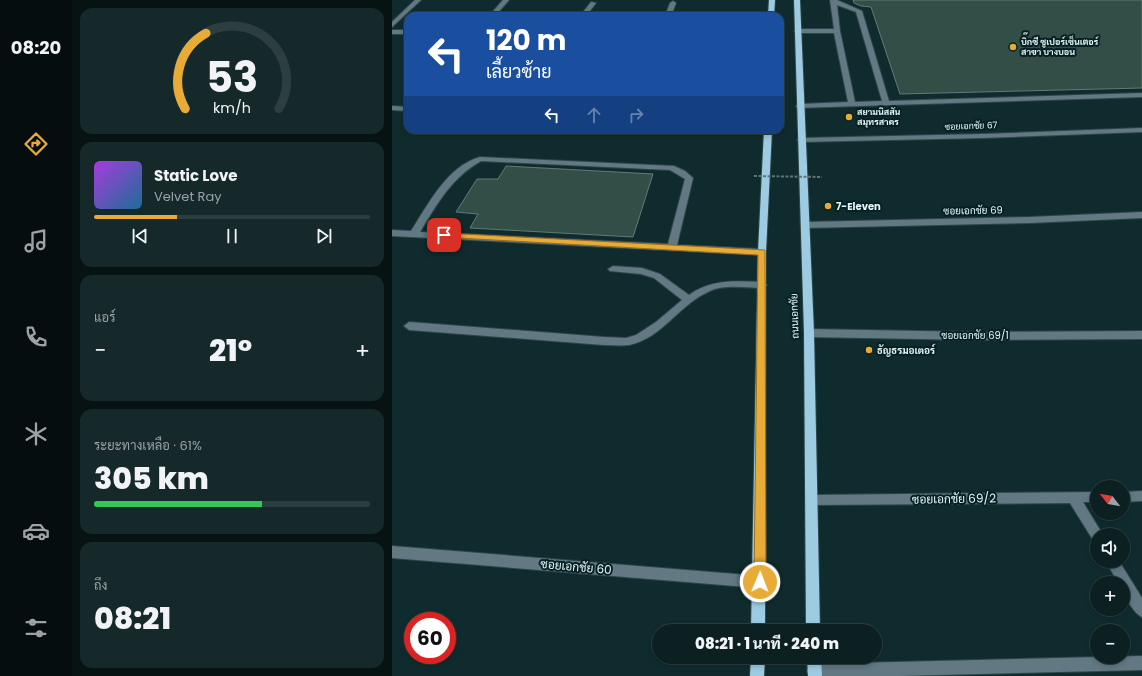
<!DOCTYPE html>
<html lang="th">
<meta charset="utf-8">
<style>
:root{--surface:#0c2022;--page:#15282a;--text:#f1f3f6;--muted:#9aa3a5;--line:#2c3e40;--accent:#e9ab38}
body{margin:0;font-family:Poppins,Sarabun,sans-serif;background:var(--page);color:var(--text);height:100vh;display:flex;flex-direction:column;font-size:15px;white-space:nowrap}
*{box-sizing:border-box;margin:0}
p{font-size:13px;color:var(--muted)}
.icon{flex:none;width:22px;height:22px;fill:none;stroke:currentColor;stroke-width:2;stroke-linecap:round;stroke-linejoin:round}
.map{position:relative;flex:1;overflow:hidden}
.details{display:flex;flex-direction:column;gap:8px;padding:8px;background:#071213;width:320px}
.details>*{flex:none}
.banner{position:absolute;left:12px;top:12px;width:380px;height:122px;border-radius:12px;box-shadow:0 2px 6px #0003,0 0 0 1px var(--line);background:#1a4fa0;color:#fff;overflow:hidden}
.needle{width:26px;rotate:301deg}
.tools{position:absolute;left:698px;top:480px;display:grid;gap:8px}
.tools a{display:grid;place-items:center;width:40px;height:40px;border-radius:50%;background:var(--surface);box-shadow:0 2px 6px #0003,0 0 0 1px var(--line);font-size:20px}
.speed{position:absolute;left:12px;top:612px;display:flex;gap:8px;font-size:20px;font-weight:700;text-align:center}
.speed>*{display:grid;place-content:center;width:52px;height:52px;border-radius:50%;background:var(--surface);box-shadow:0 2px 6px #0003,0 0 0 1px var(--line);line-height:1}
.speed .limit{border:6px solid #d22;background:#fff;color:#111}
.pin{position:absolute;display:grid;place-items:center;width:34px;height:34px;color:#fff;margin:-17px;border-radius:8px;box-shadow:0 2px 6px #0006}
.me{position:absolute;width:44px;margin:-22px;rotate:1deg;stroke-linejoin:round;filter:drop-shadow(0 0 3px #0008)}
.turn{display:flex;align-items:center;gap:14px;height:84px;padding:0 16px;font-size:18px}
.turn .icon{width:52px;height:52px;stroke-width:2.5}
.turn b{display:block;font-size:28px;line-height:34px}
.lanes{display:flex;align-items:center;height:38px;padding:0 16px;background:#0003;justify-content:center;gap:20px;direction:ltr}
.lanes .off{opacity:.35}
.big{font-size:30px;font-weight:800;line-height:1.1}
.details .tile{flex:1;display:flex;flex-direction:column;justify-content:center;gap:6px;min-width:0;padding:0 14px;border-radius:12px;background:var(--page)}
.details .dial{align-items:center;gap:0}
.dial svg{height:104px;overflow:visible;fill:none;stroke:var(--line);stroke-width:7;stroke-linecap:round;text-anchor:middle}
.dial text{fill:var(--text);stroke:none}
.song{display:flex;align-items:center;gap:12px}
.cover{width:48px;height:48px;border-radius:6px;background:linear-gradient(135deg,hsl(280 70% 55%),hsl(200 70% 35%))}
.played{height:4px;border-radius:2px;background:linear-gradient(90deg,var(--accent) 30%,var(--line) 30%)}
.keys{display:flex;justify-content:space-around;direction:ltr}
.heat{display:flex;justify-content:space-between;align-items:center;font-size:22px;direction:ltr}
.charge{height:6px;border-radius:3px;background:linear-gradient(90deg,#34c759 61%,var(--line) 0)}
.trip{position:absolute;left:260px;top:624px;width:230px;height:40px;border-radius:20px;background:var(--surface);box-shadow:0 2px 6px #0003,0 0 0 1px var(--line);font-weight:800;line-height:40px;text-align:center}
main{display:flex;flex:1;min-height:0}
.menu{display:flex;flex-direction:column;width:72px;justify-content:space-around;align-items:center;background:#050d0e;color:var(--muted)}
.menu .icon{width:28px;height:28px}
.menu .active{color:var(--accent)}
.menu b{font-size:18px;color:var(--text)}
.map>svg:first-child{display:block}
.building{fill:#334d47;stroke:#607c76}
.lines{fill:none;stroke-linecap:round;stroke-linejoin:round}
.minor-casing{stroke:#2e474a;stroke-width:2}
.major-casing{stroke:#2e474a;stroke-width:2}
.minor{fill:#627883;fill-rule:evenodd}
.major{fill:#9dcbe2;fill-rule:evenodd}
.path-bridge{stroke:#5e7578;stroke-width:2;stroke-dasharray:3 1.5;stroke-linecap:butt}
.route{fill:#e9ab38;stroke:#976f24}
.poi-dot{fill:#e9ab38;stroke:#062124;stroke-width:1.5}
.labels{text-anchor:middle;stroke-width:4;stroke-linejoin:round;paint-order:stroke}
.far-poi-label{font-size:9px;font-weight:bold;fill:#e6f6f7;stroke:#062124;text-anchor:start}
.far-street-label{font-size:9px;fill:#e6f6f7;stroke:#062124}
.poi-label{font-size:10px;font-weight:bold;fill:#e6f6f7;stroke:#062124;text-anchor:start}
.street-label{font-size:10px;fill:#e6f6f7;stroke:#062124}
.near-street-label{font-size:12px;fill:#e6f6f7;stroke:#062124}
</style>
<main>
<nav class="menu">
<b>08:20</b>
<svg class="icon active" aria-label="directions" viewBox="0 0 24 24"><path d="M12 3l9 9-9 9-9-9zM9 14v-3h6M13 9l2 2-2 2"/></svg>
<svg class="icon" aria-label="music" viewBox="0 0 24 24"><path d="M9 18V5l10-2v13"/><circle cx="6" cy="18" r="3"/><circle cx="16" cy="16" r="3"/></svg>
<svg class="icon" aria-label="phone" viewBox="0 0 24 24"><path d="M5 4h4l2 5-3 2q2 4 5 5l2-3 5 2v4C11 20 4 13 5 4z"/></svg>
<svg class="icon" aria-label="climate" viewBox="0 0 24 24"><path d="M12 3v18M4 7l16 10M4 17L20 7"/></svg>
<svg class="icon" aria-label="car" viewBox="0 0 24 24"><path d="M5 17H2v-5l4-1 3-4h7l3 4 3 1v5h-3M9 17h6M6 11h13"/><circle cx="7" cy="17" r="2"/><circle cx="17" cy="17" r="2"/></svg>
<svg class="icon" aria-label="filters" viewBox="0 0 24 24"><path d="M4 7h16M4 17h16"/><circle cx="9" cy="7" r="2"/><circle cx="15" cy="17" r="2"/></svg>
</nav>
<section class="details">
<div class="tile dial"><svg viewBox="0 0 100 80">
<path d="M14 69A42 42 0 1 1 86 69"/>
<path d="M14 69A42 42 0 0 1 30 11" stroke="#e9ab38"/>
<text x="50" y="56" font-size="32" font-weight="700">53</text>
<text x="50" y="72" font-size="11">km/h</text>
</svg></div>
<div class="tile">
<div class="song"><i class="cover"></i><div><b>Static Love</b><p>Velvet Ray</p></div></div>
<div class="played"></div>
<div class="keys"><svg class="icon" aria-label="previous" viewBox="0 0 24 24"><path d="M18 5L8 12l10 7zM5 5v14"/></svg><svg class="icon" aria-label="pause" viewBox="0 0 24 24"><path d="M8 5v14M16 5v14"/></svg><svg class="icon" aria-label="next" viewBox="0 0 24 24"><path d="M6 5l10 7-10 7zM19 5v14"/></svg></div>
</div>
<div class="tile"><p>แอร์</p>
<div class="heat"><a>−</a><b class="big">21°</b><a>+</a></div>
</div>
<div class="tile"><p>ระยะทางเหลือ · 61%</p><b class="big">305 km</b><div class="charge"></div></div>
<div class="tile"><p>ถึง</p><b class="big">08:21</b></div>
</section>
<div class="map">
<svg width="750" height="676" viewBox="0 0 750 676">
<rect width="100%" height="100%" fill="#102b2e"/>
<path class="building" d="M461 0H750V88L508 94 479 7 469 6 462 3Z
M114 166 261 174 241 237 78 228 86 214 64 212 85 179H106Z"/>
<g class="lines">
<g class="minor-casing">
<path id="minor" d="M23 0H29L0 27V22Z
M111 0H117L103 16H97Z
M438 0H445L470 11 497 101 750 93V97L405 108 404 106 408 104 456 102 442 33H405L402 31 405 29H442ZM445 5 464 12 490 101 463 102 448 31Z
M281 1 284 3 279 16H273L278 3Z
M199 2 204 3 194 16H188Z
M0 30H16V34H0Z
M0 106 16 107V111L0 110Z
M750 128V132L591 138 409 142 405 140 409 138 591 134Z
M88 157 282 166 293 171 301 178 285 245 370 249 374 252 370 255 0 236V230L19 231C36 205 55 166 88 157ZM89 161 278 170 293 179 276 244 28 232C45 204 60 177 89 161Z
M750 212V218L638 223 413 228 409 225 413 222 638 217Z
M221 266 250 268 268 274 297 295C319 279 344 281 370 282L375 285 370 288C354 288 333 284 318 291 287 304 271 338 237 345 229 346 220 345 212 345L17 330 12 326 17 322 212 337 234 338 244 335 264 322 290 300 262 278 249 274 218 271 216 269Z
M417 329 584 332 750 331V339L584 340 417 337 413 336 412 333 413 330Z
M750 491V501L731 502V492Z
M705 492V502H691L711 535H705V542L701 540 678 503 419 505 415 504 413 500 415 496 419 495Z
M0 546 368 576 373 578 375 582 373 586 368 588 0 558Z
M714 561H727L750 598V617C740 612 731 594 731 583H726Z
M750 656V670L507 676H417L415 671 417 666 422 664Z"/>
</g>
<g class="major-casing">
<path id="major" d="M377 0H383L382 16H376Z
M402 0H408L422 333 428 631H414L412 333Z
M372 130H380L374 252 373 631H359L366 252Z
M359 657H373L372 676H358Z
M415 657H429L430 676H416Z"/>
</g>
<use href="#minor" class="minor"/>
<use href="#major" class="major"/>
<path class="path-bridge" d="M362 176 430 177"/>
</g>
<path class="route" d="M52 233 373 250 374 582 372 586 368 588 363 586 362 582 366 255 49 237V234Z"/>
<g class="poi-dot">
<circle cx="621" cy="47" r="4"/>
<circle cx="457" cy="117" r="4"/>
<circle cx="436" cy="206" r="4"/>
<circle cx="477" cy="350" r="4"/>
</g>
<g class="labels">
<g class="far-poi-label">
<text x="629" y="45">บิ๊กซี ซูเปอร์เซ็นเตอร์<tspan x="629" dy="10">สาขา บางบอน</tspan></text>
<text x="465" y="115">สยามนิสสัน<tspan x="465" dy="10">สมุทรสาคร</tspan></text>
</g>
<g class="far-street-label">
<text transform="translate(579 126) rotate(-2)" y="3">ซอยเอกชัย 67</text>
</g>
<g class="poi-label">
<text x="444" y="210">7-Eleven</text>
<text x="485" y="354">ธัญธรมอเตอร์</text>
</g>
<g class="street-label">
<text transform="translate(581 210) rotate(-1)" y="4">ซอยเอกชัย 69</text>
<text transform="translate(402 316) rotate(-92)" y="4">ถนนเอกชัย</text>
<text x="583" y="339">ซอยเอกชัย 69/1</text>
</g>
<g class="near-street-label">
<text transform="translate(562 499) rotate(-1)" y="4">ซอยเอกชัย 69/2</text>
<text transform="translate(184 567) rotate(5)" y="4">ซอยเอกชัย 60</text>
</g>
</g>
</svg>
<div class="tools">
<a><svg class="needle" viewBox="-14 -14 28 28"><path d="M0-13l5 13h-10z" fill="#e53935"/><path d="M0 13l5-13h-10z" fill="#9aa3a5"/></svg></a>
<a><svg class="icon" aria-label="sound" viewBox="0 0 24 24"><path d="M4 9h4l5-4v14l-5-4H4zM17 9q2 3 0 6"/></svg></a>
<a>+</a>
<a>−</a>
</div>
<div class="speed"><div class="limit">60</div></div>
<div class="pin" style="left:52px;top:235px;background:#d93025"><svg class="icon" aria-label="arrive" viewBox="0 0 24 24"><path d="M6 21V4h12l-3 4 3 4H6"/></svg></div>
<svg class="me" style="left:368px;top:582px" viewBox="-20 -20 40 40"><circle r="17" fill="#e9ab38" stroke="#fff" stroke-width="3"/><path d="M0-11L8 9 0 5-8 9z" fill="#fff"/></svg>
<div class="trip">08:21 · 1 นาที · 240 m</div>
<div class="banner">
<div class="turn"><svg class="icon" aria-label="left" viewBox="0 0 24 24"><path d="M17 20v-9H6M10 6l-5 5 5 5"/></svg><div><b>120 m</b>เลี้ยวซ้าย</div></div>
<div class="lanes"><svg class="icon" aria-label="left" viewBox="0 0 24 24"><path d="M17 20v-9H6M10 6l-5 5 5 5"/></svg><svg class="icon off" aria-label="ahead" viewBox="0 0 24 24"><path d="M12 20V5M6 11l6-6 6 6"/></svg><svg class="icon off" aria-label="right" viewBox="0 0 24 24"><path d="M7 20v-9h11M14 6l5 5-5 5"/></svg></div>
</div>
</div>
</main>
